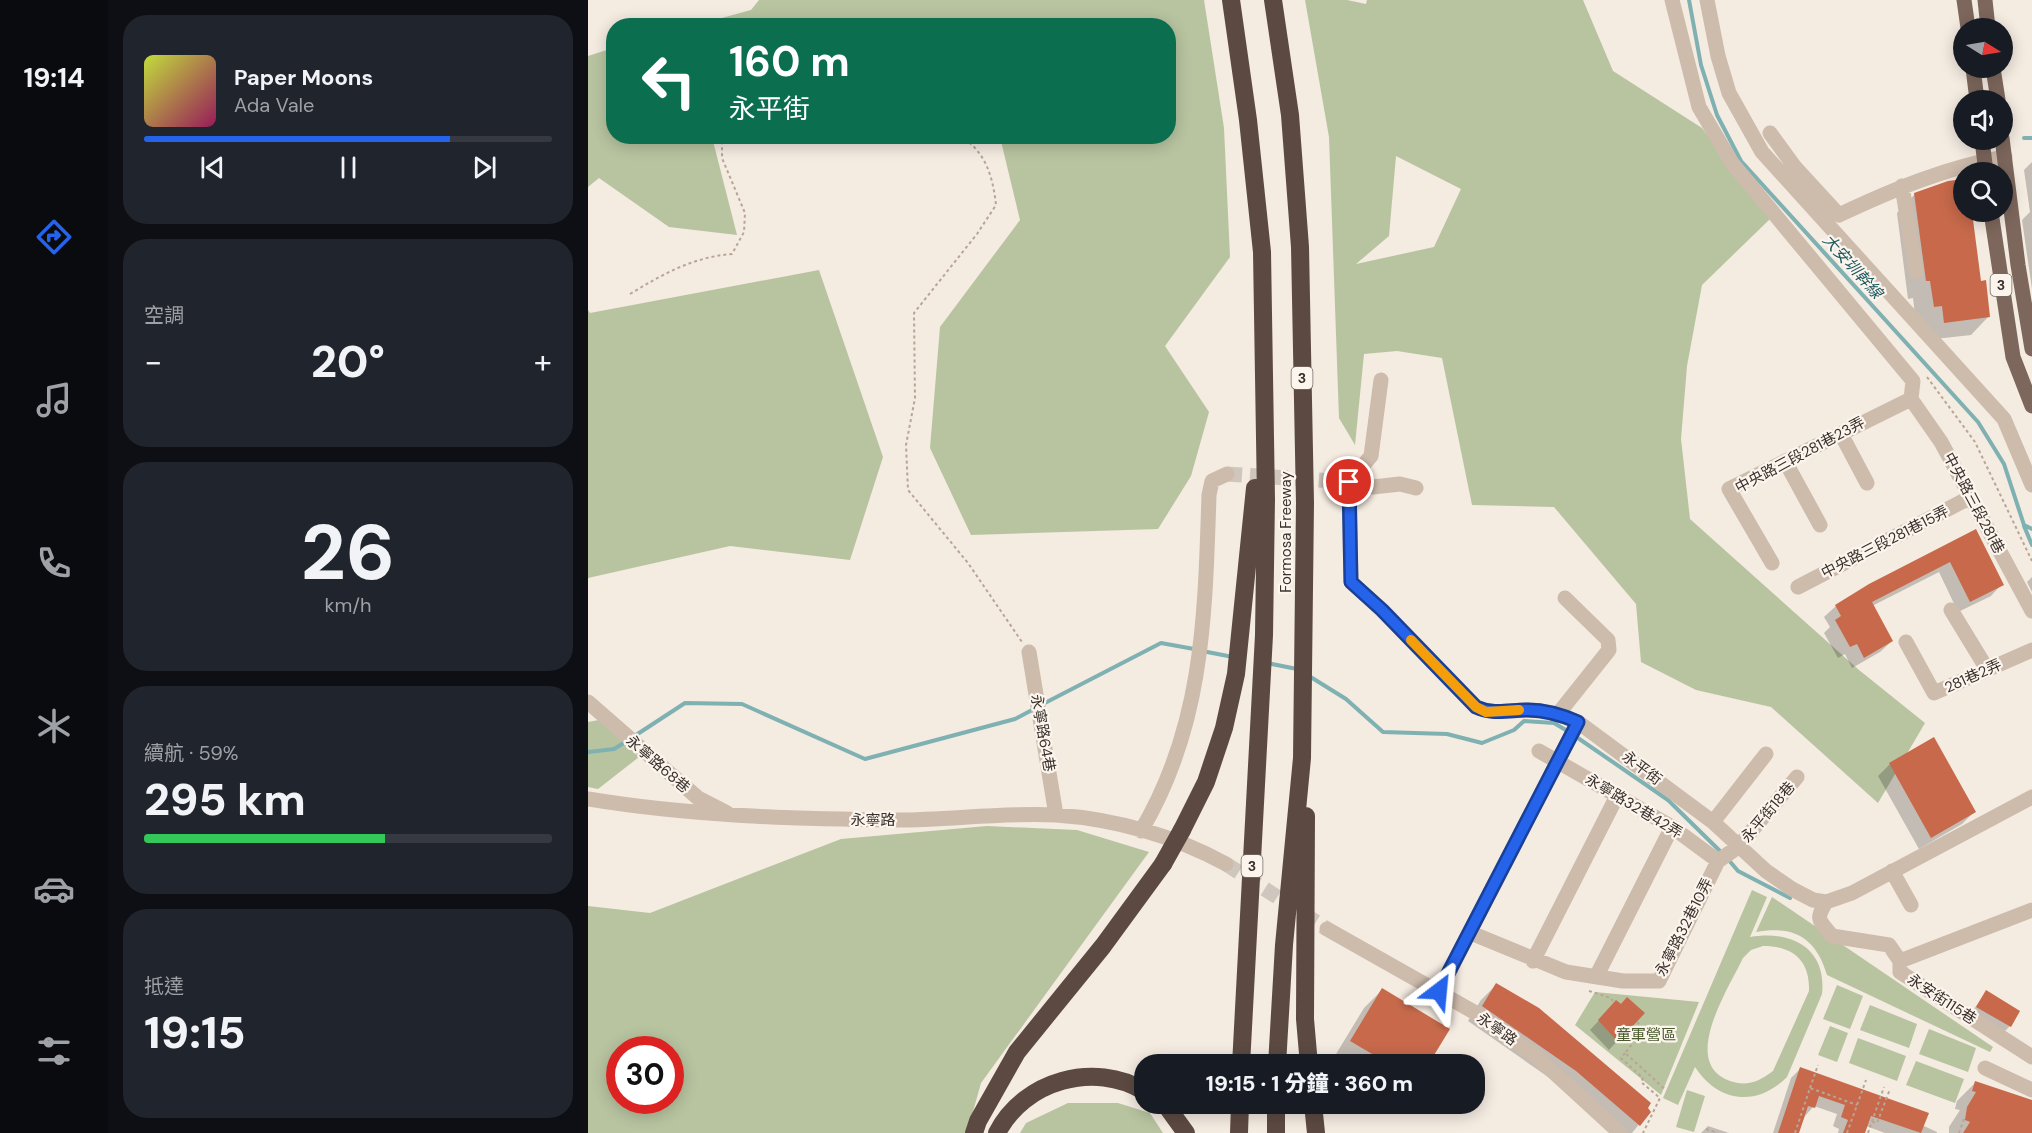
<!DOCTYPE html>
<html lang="zh-TW">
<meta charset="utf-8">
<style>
:root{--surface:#171b24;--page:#20242c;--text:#f1f3f6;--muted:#9ea1a6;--line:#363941;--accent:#2563eb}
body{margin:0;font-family:"DM Sans","Noto Sans TC",sans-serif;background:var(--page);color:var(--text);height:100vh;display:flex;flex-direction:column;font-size:22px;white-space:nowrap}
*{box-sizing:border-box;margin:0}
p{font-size:20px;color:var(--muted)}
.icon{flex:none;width:33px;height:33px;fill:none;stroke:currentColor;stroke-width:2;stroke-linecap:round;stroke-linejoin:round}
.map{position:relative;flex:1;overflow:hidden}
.drawer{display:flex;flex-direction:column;gap:15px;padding:15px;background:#0d0f14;width:480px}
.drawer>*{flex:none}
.top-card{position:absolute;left:18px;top:18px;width:570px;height:126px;border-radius:24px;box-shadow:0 3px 15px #0003;background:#0b6e4f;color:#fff;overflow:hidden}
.needle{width:39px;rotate:101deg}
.buttons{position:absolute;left:1365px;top:18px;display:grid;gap:12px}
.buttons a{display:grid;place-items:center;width:60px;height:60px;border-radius:50%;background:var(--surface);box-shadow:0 3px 15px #0003;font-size:30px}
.speed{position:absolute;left:18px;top:1036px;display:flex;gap:12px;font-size:30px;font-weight:700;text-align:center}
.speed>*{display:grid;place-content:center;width:78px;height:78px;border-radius:50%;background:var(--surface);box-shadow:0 3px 15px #0003;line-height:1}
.speed .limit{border:9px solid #d22;background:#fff;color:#111}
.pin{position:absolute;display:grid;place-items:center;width:51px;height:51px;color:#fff;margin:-26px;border:3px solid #fff;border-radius:50%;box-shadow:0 2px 6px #0007}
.me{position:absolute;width:66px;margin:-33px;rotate:29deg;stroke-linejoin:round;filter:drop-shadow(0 0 4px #0008)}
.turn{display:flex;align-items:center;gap:21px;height:126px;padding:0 24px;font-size:27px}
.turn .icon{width:78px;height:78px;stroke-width:2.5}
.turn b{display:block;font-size:42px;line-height:51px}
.big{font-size:45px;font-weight:800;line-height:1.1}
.drawer .card{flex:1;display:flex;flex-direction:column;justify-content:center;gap:9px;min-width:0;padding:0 21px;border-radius:24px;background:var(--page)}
.drawer .dial{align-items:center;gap:0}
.dial b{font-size:78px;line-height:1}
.song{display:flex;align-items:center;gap:18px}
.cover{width:72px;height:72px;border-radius:9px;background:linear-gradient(135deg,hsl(70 70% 55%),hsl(330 70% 35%))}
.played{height:6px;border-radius:3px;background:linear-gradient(90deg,var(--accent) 75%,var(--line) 75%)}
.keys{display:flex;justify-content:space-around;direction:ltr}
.heat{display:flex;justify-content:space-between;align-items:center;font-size:33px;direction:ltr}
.charge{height:9px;border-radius:4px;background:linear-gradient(90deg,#34c759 59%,var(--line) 0)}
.trip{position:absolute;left:546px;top:1054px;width:351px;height:60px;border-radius:24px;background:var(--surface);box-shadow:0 3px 15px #0003;font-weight:800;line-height:60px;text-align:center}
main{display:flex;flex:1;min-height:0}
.dock{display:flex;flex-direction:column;width:108px;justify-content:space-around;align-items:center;background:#090b0e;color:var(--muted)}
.dock .icon{width:42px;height:42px}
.dock .selected{color:var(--accent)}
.dock b{font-size:27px;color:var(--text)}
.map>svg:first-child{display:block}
.green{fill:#b8c4a0;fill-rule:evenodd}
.shadow{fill:#0003}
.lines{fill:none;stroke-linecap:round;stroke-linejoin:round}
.stream{stroke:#7fb0b2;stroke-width:4}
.building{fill:#c8694b}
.minor-tunnel{stroke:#cfc6bd;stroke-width:15;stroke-dasharray:15 8;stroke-linecap:butt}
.path{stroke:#b9a596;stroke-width:2;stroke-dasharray:3 3;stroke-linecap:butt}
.minor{stroke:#cdbbac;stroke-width:15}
.major{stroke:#7d675c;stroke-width:15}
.highway{stroke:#5c4a42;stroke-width:18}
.highway-bridge{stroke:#5c4a42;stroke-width:18}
.route-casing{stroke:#184099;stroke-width:15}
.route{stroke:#2563eb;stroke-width:10}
.slow{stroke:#f59e0b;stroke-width:10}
.labels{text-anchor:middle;stroke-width:4.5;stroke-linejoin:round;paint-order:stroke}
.shield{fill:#fbf5ee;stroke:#756b66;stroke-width:1.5}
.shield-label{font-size:14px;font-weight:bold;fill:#3b302b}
.street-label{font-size:15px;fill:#3b302b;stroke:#fbf5ee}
.park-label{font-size:15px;fill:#4a5a2e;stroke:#fbf5ee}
.water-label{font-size:16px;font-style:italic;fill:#1f5a5e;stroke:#fbf5ee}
</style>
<main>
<nav class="dock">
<b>19:14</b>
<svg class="icon selected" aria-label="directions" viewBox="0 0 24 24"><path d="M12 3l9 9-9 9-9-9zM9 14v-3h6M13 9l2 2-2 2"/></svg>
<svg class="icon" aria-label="music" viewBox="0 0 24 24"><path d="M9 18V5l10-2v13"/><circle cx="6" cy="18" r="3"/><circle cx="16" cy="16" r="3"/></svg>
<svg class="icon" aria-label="phone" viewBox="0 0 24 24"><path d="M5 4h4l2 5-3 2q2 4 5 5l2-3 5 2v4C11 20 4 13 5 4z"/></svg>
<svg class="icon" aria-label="climate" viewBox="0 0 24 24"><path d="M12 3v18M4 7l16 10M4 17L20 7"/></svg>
<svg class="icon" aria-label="car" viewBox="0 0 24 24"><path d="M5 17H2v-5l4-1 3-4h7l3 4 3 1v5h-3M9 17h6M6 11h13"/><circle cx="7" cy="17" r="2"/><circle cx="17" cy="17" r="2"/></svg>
<svg class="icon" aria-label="filters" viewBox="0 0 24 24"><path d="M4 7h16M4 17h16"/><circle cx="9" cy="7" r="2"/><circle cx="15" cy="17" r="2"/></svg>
</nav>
<section class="drawer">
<div class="card">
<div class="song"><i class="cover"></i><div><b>Paper Moons</b><p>Ada Vale</p></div></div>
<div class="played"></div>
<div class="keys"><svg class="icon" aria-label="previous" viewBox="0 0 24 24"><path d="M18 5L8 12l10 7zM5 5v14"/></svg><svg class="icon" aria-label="pause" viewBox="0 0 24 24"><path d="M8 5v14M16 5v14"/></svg><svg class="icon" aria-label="next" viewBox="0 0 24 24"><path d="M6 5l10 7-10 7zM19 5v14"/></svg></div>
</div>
<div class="card"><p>空調</p>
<div class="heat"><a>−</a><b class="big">20°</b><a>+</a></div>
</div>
<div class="card dial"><b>26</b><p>km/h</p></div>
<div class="card"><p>續航 · 59%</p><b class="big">295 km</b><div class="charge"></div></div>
<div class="card"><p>抵達</p><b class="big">19:15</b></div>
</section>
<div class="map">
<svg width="1444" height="1133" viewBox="0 0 1444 1133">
<rect width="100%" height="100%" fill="#f4ebe1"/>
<path class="green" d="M171 0H616L636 128 642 257 577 346 621 412 603 476 570 529 383 535 342 448 352 327 432 220 412 137 580 136V26L108 25 163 10Z
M717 0H759L778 4 779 0H995L1025 71 1114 128 1182 219 1114 285 1099 366 1093 439 1102 519 1271 670 1337 723 1290 803 1183 707 1108 690 1053 662 1048 604 966 507 884 505 854 358 809 351 776 354 767 445 751 418 741 137ZM808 156 873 189 846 247 768 264 801 236Z
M25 48 26 136 124 137 149 235 81 227 11 178 0 187V56Z
M231 270 295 457 262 560 142 546 0 578V310L2 313Z
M11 720 51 757 10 789 0 787V722Z
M399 826 489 830 561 852 393 1083 379 1133H0V906L62 913 253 839ZM32 1050H82V1101H32Z
M1164 890 1179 897 1162 937C1202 930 1239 947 1234 994L1199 1077C1168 1108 1130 1102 1107 1067L1090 1105 1075 1098ZM1175 946C1205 946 1222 960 1221 991L1185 1071C1172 1081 1159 1087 1142 1081 1091 1063 1141 988 1155 958L1163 950Z
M1184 897 1405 1047 1402 1052 1239 975C1228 938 1206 925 1168 932Z
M1249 985 1275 996 1262 1029 1235 1019Z
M1007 992 1111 1002 1073 1095 987 1025Z
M1282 1005 1329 1024 1321 1048 1272 1030Z
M1242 1026 1260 1033 1249 1062 1230 1055Z
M1341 1029 1388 1048 1380 1072 1331 1054Z
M1270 1038 1318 1056 1309 1081 1261 1063Z
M1328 1061 1376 1079 1367 1103 1318 1085Z
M1099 1090 1117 1096 1106 1132 1088 1127Z
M480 1103H530L562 1113 575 1133H432L438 1123Z"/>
<path class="shadow" d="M1444 162V289L1434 220 1442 212 1436 170Z
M1327 194 1376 212H1383L1392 282 1401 316 1383 335 1338 340 1328 324 1325 298 1320 299 1309 213Z
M1387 531 1414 584 1403 596 1370 612 1351 572 1284 606 1304 641 1292 652 1264 668 1257 654 1250 658 1236 633 1242 627 1236 617 1248 606Z
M1444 577V592L1439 582Z
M1302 764 1386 812 1374 824 1331 849 1290 776Z
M908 985 1061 1112 1044 1133H1028L973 1086 880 1021 893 1000Z
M794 990 838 1065H755L745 1059 776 1008Z
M1398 992 1422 1026 1413 1035 1381 1016Z
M1028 1002 1055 1013 1021 1050 1002 1030Z
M1212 1069 1349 1132V1133H1297L1278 1126 1276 1133H1250L1251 1129 1245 1126 1249 1114 1226 1106 1217 1116 1210 1133H1185L1203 1078Z
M1387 1083 1444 1102V1133H1361V1127L1372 1110 1367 1109 1369 1101Z
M1120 1126 1141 1133H1113Z"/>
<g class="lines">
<path class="stream" d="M1101 0 1113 65 1129 115 1153 161 1390 422 1416 464 1436 525 1444 529
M1436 138H1444
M1436 526 1444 545
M614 651 645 657
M679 663 709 669
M721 676 758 699 795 732 859 734 894 743 926 730 936 721 966 723 981 732
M453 705 573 643 606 649
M987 736 1080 800 1134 853
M45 737 97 703 154 704 277 759 427 719 446 709
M0 752 26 749 39 741
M1139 858 1150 871 1202 898"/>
</g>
<path class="building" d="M1376 179V212H1384L1393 281 1398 280 1402 317 1356 323 1354 306 1346 307 1342 281H1338L1326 193 1360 181Z
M1388 529 1416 585 1382 602 1362 562 1284 602 1305 641 1276 658 1269 644 1262 647 1247 620 1253 616 1247 605 1281 584Z
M1346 737 1388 812 1343 838 1301 763Z
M908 983 951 1008 1063 1103 1060 1108 1063 1112 1052 1126 988 1071 894 1006Z
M794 988 862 1029 840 1065H803L762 1041Z
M1398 990 1432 1011 1423 1027 1388 1007Z
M1039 997 1057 1013 1030 1042 1010 1020 1028 1000 1033 1004Z
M1212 1067 1341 1113 1333 1133 1283 1116 1277 1133H1255L1260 1120 1253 1117 1257 1105 1231 1096 1227 1108 1220 1106 1211 1133H1190Z
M1387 1081 1444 1100V1133H1375L1382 1122 1377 1120 1379 1107 1388 1092 1384 1091Z"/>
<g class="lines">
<path class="minor-tunnel" d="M639 474 761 482
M638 864 739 929"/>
<path class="path" d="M371 136C398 150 405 178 408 205L389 234 326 313 327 398 318 445 320 490 380 563 434 642
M42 294C75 274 105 257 144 254L156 232 157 213 134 158V136
M1339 377 1387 442 1444 561
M1001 991 1023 998 1026 1003
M1049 1022 1056 1029 1037 1053 1078 1090
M1037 1053 1033 1058 1055 1078 1053 1082 1072 1098 1055 1133
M1222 1088 1230 1065
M1284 1122 1289 1123 1302 1089
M1118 1129 1130 1133
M1207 1133 1222 1088 1269 1105
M1259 1133 1278 1080
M1280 1133 1296 1087
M1371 1133 1377 1116"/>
<path class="minor" d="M1084 0 1111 107 1144 163 1325 381 1323 399
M1119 0 1130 56 1141 93 1174 152 1416 419 1444 485
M1182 133 1206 166 1251 215C1304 190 1359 167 1417 157
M1314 186 1328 272
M1323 399 1353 442 1444 611
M1253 434 1279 483
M1197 461 1232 525
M761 482 763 582 794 610 888 707C905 715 922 710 940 710 958 710 974 715 990 722L1125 822 1178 871 1204 889 1225 900 1238 902 1264 893 1444 797
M761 482 783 456 793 380
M761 482 785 487 812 484 828 488
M1184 563 1141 489 1323 399
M1210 587 1383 497
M1363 610 1399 669
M1318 642 1346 693 1444 650
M441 652 468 815
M0 702 110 798 139 813
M970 714 1021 650 1020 640 977 598
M951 751 1084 827 1130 861 1150 847 1209 777
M0 799C103 816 205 819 309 820 362 820 416 812 468 815 527 819 587 836 638 864
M1125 822 1178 754
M553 831C616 725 617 614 621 495L624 481 639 474
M1304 871 1323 905
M1238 902C1227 920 1231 920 1244 936L1301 945 1312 961V972L1444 1057
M739 929 886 1012 949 1057 1032 1133
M883 933 978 972 1035 981H1071L1130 861
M945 961 1029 796
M1312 961 1444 910
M1008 977 1084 827
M851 991 990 722
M1397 1068 1444 1090"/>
<path class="major" d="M1376 0 1380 28
M1397 0 1400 28
M1385 68 1389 100
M1405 68 1410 100
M1414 138 1430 265 1444 349
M1394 140 1398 172
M1403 212 1425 357 1444 406"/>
<path class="highway" d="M643 0 660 120 674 252 678 499 676 635 653 1065
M685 0 702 115 712 247 717 503 714 758 696 945 689 1065
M718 816 717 1019 721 1065
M594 830 618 782 636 728 648 674 667 488
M577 1104 598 1133
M725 1104 728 1133
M386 1133 390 1121 429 1052 515 946 575 864
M409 1133C436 1080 507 1061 556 1091
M651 1133 652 1104
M688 1133V1104"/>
<path class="highway-bridge" d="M575 864 594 830"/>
</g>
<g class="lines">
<g class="route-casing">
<path id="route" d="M761 482 763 582 794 610 888 707C905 715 922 710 940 710 958 710 974 715 990 722L851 991"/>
</g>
<use href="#route" class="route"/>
<path class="slow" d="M823 640 888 707 898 712 931 710"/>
</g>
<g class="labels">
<g class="shield">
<rect x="1402.5" y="274" width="21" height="22" rx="4.5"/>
<rect x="703.5" y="367" width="21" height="22" rx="4.5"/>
<rect x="653.5" y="855" width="21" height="22" rx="4.5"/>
</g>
<g class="shield-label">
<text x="1413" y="290">3</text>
<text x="714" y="383">3</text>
<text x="664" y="871">3</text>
</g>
<g class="street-label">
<text transform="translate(1212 455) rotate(-28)" y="5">中央路三段281巷23弄</text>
<text transform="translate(1386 503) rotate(62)" y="5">中央路三段281巷</text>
<text transform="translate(698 532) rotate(-90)" y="5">Formosa Freeway</text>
<text transform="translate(1297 542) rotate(-27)" y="5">中央路三段281巷15弄</text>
<text transform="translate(1385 676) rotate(-24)" y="5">281巷2弄</text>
<text transform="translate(455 733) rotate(80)" y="5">永寧路64巷</text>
<text transform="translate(70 764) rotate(41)" y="5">永寧路68巷</text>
<text transform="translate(1054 768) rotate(37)" y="5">永平街</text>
<text transform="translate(1046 806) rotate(31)" y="5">永寧路32巷42弄</text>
<text transform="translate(1180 812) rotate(-50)" y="5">永平街18巷</text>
<text x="285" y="825">永寧路</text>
<text transform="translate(1096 927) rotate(-63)" y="5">永寧路32巷10弄</text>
<text transform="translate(1354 999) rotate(33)" y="5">永安街115巷</text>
<text transform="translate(909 1029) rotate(35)" y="5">永寧路</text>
</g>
<g class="park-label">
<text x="1058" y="1040">童軍營區</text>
</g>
<g class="water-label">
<text transform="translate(1265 266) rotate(48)" y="6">大安圳幹線</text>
</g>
</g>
</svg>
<div class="buttons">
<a><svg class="needle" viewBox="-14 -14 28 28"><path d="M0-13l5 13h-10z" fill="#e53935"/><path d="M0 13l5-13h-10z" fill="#9ea1a6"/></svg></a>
<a><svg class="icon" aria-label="sound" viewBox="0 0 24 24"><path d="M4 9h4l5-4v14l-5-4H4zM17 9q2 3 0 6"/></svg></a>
<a><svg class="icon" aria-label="search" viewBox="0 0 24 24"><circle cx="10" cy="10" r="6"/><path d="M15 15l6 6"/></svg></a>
</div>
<div class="speed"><div class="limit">30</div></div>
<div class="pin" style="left:761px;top:482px;background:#d93025"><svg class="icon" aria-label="arrive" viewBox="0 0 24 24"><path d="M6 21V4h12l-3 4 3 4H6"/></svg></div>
<svg class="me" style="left:851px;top:991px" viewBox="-20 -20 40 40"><path d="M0-17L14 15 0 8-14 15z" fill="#2563eb" stroke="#fff" stroke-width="4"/></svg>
<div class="trip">19:15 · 1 分鐘 · 360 m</div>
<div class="top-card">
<div class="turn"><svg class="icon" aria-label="left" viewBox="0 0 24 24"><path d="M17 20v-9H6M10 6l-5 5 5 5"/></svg><div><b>160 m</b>永平街</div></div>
</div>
</div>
</main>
